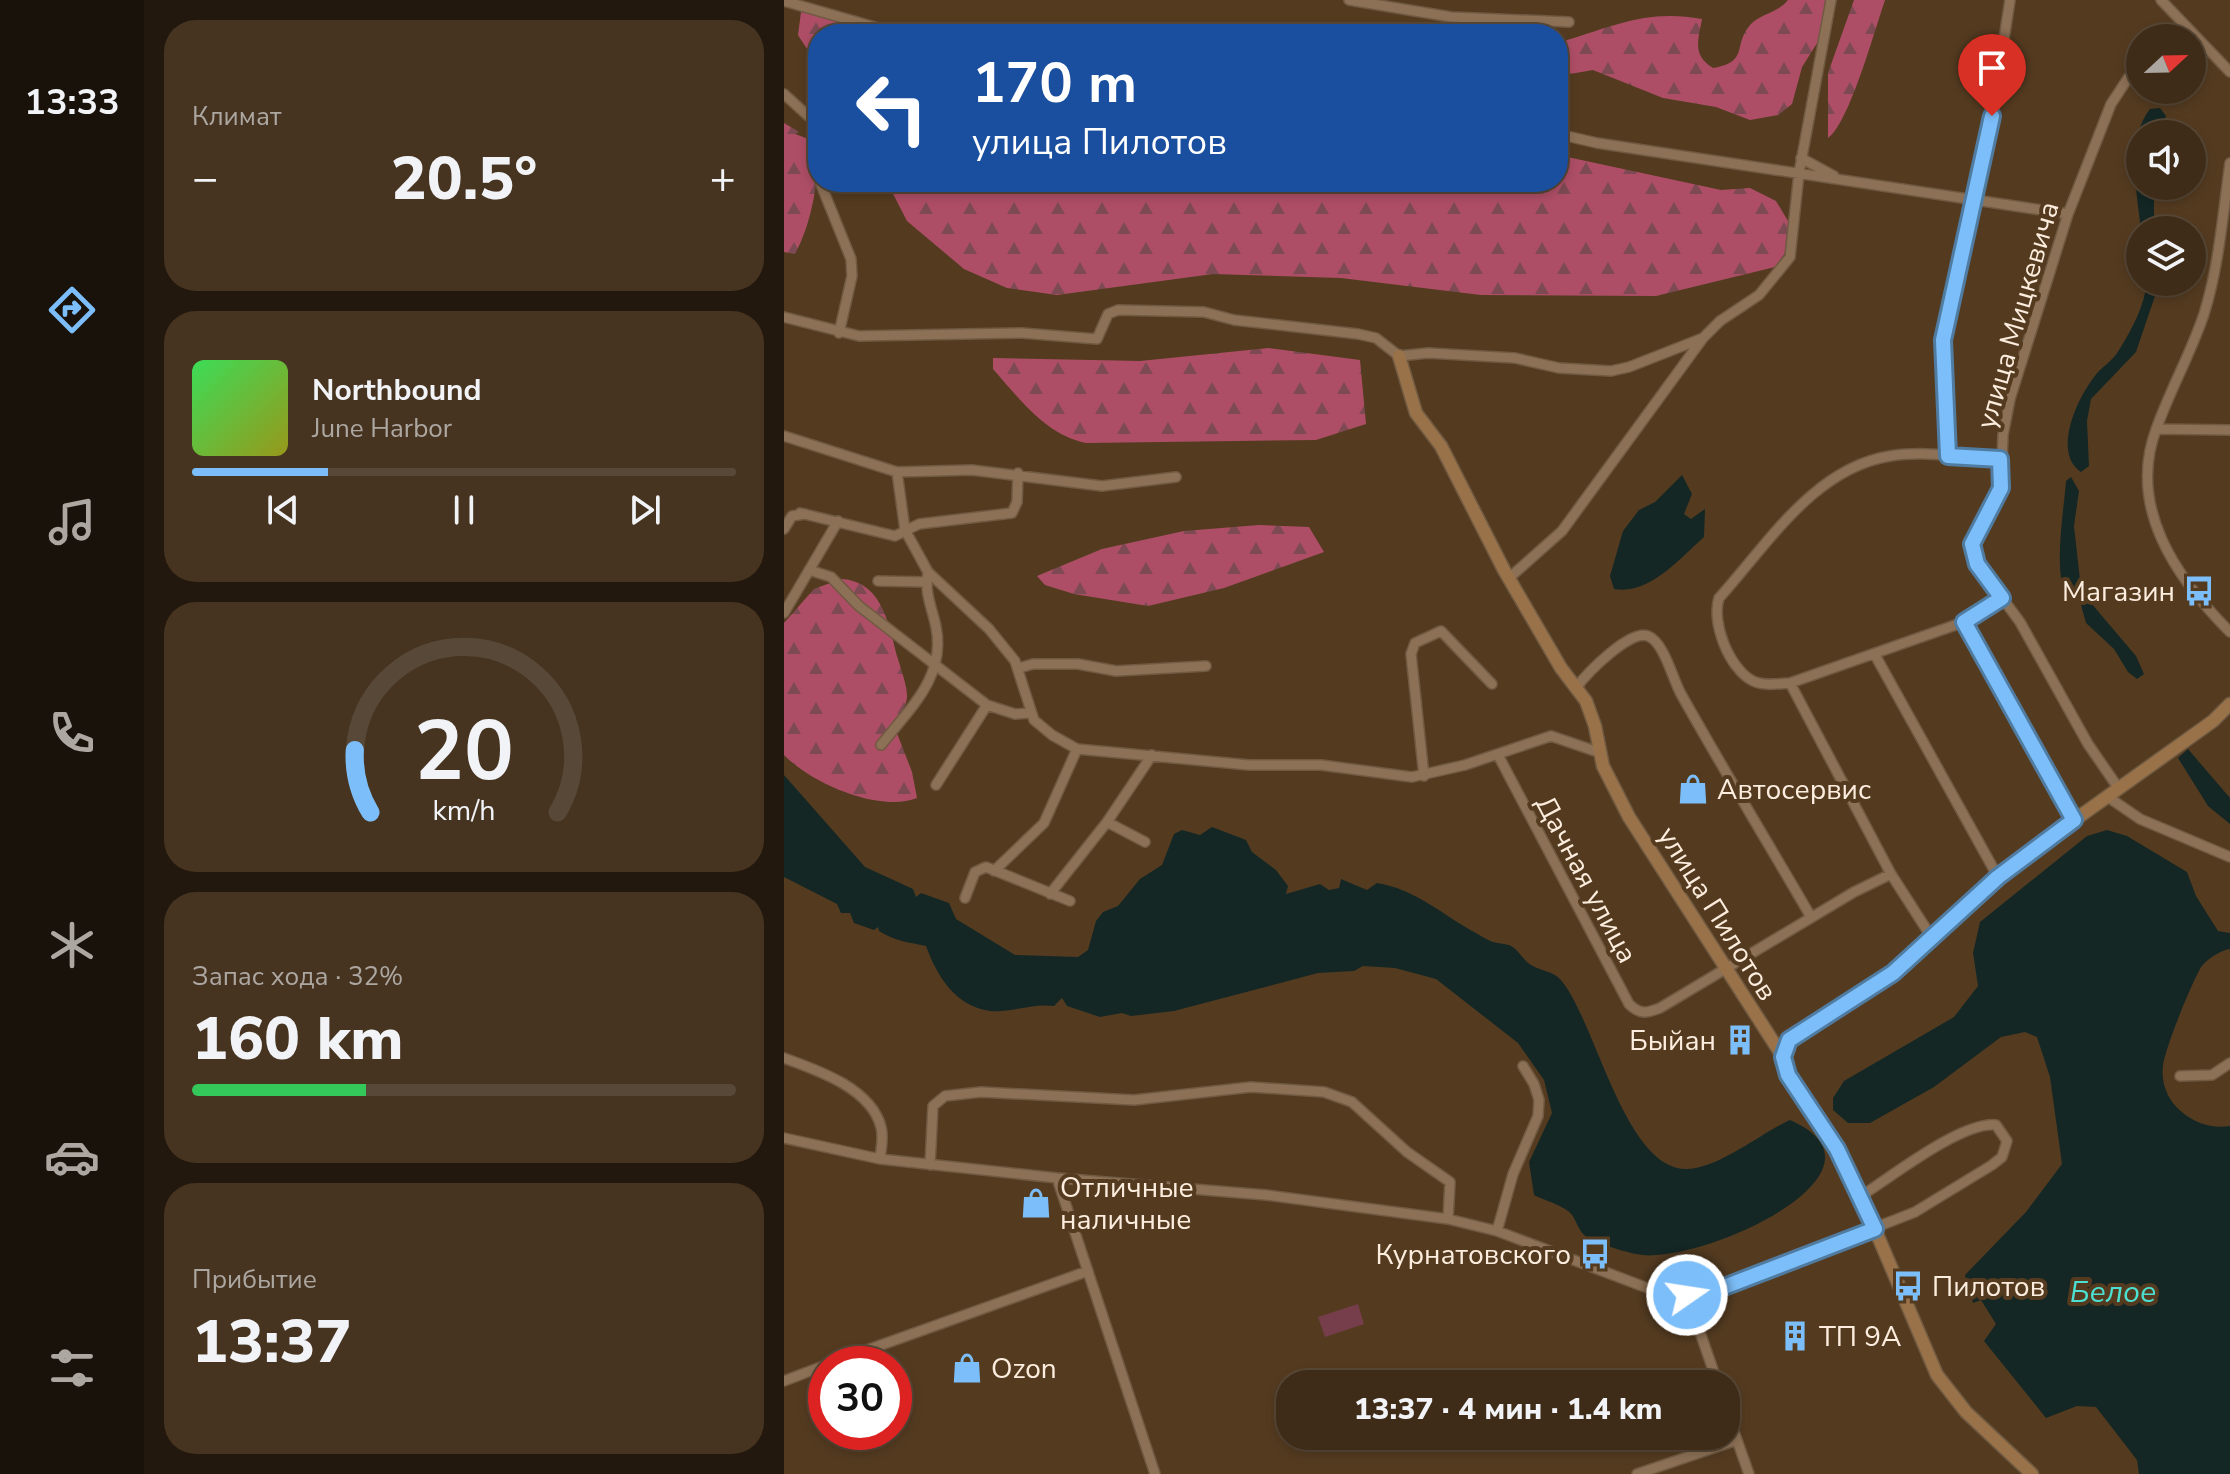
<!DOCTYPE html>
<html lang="ru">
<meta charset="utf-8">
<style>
:root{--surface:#3f2c18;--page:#463421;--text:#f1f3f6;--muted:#ada7a2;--line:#584837;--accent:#7cbef9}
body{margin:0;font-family:"Nunito Sans",sans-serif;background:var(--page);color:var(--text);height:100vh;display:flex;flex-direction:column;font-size:30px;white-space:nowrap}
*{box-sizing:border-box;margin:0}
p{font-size:26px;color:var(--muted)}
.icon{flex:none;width:44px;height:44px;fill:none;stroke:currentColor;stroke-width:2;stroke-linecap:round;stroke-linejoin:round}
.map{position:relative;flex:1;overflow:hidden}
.details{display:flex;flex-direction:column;gap:20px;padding:20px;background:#23180d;width:640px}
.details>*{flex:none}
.guide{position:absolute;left:24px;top:24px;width:760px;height:168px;border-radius:32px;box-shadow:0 4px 12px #0003,0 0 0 2px var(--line);background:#1a4fa0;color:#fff;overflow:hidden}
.needle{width:52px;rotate:68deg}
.controls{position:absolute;left:1342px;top:24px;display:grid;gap:16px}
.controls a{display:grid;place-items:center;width:80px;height:80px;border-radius:50%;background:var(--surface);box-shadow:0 4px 12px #0003,0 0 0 2px var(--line);font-size:40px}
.speed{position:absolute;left:24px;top:1346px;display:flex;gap:16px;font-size:40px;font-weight:700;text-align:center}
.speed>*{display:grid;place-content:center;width:104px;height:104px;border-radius:50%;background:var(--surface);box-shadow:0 4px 12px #0003,0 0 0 2px var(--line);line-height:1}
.speed .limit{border:12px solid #d22;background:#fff;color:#111}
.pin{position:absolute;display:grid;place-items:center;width:68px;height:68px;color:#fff;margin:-82px -34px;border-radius:50% 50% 50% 0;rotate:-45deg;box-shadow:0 0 8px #0007}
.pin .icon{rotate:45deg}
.me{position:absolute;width:88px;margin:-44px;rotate:77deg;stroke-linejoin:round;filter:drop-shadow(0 0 6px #0008)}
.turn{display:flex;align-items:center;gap:28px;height:168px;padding:0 32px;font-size:36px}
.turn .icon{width:104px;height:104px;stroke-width:2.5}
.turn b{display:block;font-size:56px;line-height:68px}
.big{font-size:60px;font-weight:800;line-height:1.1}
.details .widget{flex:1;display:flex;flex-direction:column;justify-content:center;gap:12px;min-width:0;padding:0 28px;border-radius:32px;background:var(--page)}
.details .dial{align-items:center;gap:0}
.dial svg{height:208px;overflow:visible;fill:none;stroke:var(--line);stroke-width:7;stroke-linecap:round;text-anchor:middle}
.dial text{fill:var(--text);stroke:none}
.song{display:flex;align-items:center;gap:24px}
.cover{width:96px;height:96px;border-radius:12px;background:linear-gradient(135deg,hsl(130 70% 55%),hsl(60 70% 35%))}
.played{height:8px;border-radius:4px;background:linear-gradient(90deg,var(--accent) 25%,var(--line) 25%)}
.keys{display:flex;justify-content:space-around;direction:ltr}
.heat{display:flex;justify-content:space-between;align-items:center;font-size:44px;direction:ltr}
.charge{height:12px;border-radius:6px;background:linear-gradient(90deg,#34c759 32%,var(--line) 0)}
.trip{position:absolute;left:492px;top:1370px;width:464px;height:80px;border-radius:32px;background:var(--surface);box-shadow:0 4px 12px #0003,0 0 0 2px var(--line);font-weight:800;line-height:80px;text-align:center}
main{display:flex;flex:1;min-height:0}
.tab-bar{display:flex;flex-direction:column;width:144px;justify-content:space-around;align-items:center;background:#19120a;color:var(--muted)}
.tab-bar .icon{width:56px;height:56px}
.tab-bar .selected{color:var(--accent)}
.tab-bar b{font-size:36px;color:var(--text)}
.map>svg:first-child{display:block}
.forest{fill:url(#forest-firs)}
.garden{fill:#763d4a}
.water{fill:#142725}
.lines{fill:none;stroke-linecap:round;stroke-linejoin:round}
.street-casing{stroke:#705a42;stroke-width:12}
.secondary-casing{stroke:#705a42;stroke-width:15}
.street{stroke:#8d7156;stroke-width:9}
.secondary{stroke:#997249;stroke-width:12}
.route-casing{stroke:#517ca2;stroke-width:20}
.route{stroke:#7cbef9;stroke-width:14}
.labels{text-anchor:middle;stroke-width:8;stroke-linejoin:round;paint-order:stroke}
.street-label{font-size:28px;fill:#fdedde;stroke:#543b20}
.poi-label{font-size:28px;fill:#fdedde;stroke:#543b20;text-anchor:start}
.water-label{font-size:30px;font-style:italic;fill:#4be0d2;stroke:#543b20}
</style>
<main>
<nav class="tab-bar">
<b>13:33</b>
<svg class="icon selected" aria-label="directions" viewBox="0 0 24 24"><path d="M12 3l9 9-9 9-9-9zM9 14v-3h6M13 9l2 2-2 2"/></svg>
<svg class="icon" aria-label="music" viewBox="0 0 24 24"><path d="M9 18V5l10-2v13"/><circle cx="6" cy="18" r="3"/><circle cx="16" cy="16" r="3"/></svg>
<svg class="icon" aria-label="phone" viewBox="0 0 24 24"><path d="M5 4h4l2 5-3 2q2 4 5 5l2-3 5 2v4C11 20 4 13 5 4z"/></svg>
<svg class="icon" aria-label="climate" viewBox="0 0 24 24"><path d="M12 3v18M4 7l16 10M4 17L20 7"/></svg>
<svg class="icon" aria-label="car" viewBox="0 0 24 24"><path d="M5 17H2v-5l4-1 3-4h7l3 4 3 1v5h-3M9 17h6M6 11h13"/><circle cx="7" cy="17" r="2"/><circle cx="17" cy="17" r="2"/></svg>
<svg class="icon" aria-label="filters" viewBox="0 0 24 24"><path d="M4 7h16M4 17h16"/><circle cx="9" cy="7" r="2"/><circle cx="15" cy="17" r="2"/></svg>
</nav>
<section class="details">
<div class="widget"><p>Климат</p>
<div class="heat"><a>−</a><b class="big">20.5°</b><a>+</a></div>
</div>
<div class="widget">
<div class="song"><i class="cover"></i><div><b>Northbound</b><p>June Harbor</p></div></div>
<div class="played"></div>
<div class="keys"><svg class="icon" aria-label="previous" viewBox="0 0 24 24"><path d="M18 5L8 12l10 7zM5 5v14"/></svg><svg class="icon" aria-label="pause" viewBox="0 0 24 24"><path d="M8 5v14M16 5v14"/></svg><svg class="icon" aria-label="next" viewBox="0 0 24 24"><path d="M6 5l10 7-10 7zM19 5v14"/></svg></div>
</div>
<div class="widget dial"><svg viewBox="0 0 100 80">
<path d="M14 69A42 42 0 1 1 86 69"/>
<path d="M14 69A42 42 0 0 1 8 45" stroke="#7cbef9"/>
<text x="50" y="56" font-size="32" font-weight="700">20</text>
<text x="50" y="72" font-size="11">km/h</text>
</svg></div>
<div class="widget"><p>Запас хода · 32%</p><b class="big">160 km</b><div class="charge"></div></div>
<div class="widget"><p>Прибытие</p><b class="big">13:37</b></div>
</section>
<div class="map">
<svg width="1446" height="1474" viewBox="0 0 1446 1474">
<defs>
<pattern id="forest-firs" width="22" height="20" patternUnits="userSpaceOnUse" patternTransform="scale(2)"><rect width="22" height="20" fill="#ae4e66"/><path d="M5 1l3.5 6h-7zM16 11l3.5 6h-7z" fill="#7d4a54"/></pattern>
</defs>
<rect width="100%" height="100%" fill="#543b20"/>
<path class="forest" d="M1004 0H1047L1042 29 1018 67 1008 104 994 115 966 120 932 107 879 98 809 70 774 76V48L783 40C832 25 865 9 918 19 914 41 908 55 929 68 966 62 948 45 967 24 977 14 995 12 1004 0Z
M1070 0H1101C1091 29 1065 124 1044 138V73Z
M17 12 90 25 113 34H34V66L14 35Z
M0 123 15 132 11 134 33 142C36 177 28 223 11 254L0 252Z
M774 155 937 190 966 188 992 201 1004 221 1006 246 991 267 872 296 697 295 557 278 429 274 273 295 223 288 180 269 123 221 103 182H774Z
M485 348 576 360 582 424 532 440 302 443C261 435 235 398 209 369V358L356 361Z
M475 525 525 527 540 552 440 588 364 606 290 594 261 585 253 576 318 549 400 531Z
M57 579C99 581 105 626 114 659 117 670 123 685 123 696 123 706 115 716 109 723L128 772 133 798C95 813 27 783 0 755V623L30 589Z"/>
<path class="garden" d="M574 1304 580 1324 541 1337 534 1317Z"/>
<path class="water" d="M1376 108 1382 116 1378 134H1356V186H1370V230H1357C1353 195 1342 138 1366 109Z
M1363 282H1374V287L1352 352 1307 399 1303 421 1305 466 1297 472C1268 453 1293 399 1310 377 1317 367 1329 361 1335 350 1348 329 1360 307 1363 282Z
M898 475 908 494 900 514 907 519 921 509 920 537C895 559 866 595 830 589L826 576 839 531 855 510 871 502Z
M1287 477 1295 491 1290 526 1296 580 1293 596 1284 599C1268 576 1280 510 1282 481Z
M1307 603 1352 656 1360 674 1353 679 1344 672 1330 649 1302 623 1297 605Z
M1404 749 1446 798V824L1424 806 1394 758Z
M0 775 81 867 129 889 132 897 137 893 165 903 172 919 231 955 294 957 304 950 312 921 319 912 334 906 356 879 378 865 390 834 398 830 416 835 428 827 462 840 468 852 492 870 504 886 502 894 536 884 545 890 555 888 557 879 583 890 593 883C629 889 653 910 683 928 689 931 703 940 709 942 715 944 721 943 727 946 736 951 740 962 749 966 758 971 768 971 776 979 811 1018 840 1169 902 1169 934 1169 977 1133 1006 1120 1124 1172 911 1268 852 1254 838 1251 810 1243 800 1235 794 1229 792 1220 788 1215 782 1206 759 1200 750 1195L745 1162 768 1113 760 1080 734 1043 652 979 611 968 579 966 570 971 534 973 390 1011 347 1016 338 1013 316 1017 283 1006 278 998 270 1006C248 1003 227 1013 206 1011 171 1006 153 976 142 946 125 942 113 942 95 931L94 927 90 930 70 923 66 913H57L53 904 0 877Z
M1323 830 1343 836 1403 872 1412 896 1434 931 1446 933V949C1437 950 1421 960 1416 969 1407 985 1381 1048 1379 1066 1374 1104 1413 1132 1446 1126V1474H1355L1353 1460 1312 1407 1293 1406 1262 1418 1200 1341 1212 1324 1197 1300 1189 1303 1181 1275 1242 1212 1278 1164 1266 1077 1253 1037 1241 1032 1217 1037 1150 1087 1086 1123H1064L1049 1110V1098L1060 1081 1170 1017 1194 986 1189 953 1196 922 1303 836Z"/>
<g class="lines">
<g class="street-casing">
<path id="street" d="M565 0 667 17 785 22
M1377 0 1446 72
M0 1 115 34
M712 34V21
M1394 38 1404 32
M0 94 34 125
M774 134 813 143 1284 214
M1017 158 1050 176
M1446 163C1439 213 1435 266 1420 314 1407 353 1387 388 1373 427 1342 506 1392 578 1446 632
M36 182 67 259 68 276 55 333
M0 317 75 336 238 333 313 339 324 314 334 310 420 312 450 320 574 334 592 338 615 356 644 353 731 358 775 368 827 371 845 367 919 338
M1372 429 1446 430
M0 436 113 472 188 470 318 486 392 477
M1164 456 1159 340 1183 217 1203 150 1226 0
M1216 459C1180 458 1142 450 1106 456 1030 468 983 545 935 598 927 622 945 669 969 681 979 686 994 684 1006 683L1180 622 1218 598
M113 472 121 530 144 572 205 629 231 661 250 720 268 735 293 749 465 765H537L628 777 681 765 767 736 814 752
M16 513 111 536 135 524 228 513 233 502 234 473
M0 529 8 516 21 514
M25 570 47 577 75 606 203 705 231 714 246 713
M725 578 778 531 919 338 936 321 975 295 1006 257 1015 173 1047 0
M94 581 142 582
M0 613 54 521
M1180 622 1290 820
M1091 655 1214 877
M235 668 249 664H294L332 671 422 666
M1006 683 1107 874 1148 938
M792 688C803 673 846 629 864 636 880 642 889 680 897 694 939 769 984 843 1027 917
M97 745C126 708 162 677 152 627 148 607 140 593 144 572
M714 755 845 1004C856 1015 863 1013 876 1008L1070 892 1107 874
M640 776 627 654 631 643 657 631 708 684
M152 785 203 705
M1335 789 1304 744 1236 622 1193 564 1188 544 1217 488 1219 435 1226 399 1284 214 1327 104 1356 60
M1324 797 1356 819 1446 857
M323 822 361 842
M210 871 260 823 293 749
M266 894 323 822 368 755
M181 898 191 872 202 867 286 901
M0 1058C33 1070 87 1088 97 1127 100 1137 97 1149 96 1159
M1396 1076 1428 1075 1446 1063
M0 1138 96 1159 273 1178 482 1195 664 1219 713 1231 866 1289 903 1295 940 1287 1131 1212 1208 1165 1218 1157 1223 1141 1212 1125C1178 1121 1107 1177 1077 1196
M146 1165 149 1106 161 1096 197 1092 350 1100 467 1087 540 1092 568 1102 623 1152 666 1182 664 1219
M273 1178 371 1474
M713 1231 729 1174 754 1116 755 1100 750 1084 739 1066
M903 1295 934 1384
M44 1364 304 1271
M0 1381 42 1365
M942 1409 965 1474
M853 1474 953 1440"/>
</g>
<g class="secondary-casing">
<path id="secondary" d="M615 356 632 413 657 446 720 570 777 668 802 701 811 726 819 766 845 817 999 1057 1004 1075 1070 1180 1153 1375 1182 1412 1248 1474
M999 1057 1010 1035 1095 984 1250 849 1429 721 1446 704"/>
</g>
<use href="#street" class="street"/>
<use href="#secondary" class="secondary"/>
</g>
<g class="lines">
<g class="route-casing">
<path id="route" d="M903 1295 940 1287 1091 1229 1053 1149 1004 1075 999 1057 1005 1040 1109 973 1214 877 1290 820 1180 622 1218 598 1193 564 1188 544 1217 488 1216 459 1164 456 1159 340 1208 116"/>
</g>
<use href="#route" class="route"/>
</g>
<defs>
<g id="bus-bare" transform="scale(2.4)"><path d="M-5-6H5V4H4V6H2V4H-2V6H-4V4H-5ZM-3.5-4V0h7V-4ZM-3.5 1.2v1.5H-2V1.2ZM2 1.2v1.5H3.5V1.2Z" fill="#7cbef9" stroke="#543b20" stroke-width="2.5" paint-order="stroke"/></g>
<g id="shop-bare" transform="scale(2.4)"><path d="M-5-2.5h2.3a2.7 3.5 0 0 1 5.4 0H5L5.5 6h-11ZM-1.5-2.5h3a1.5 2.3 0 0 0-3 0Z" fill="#7cbef9" stroke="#543b20" stroke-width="2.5" paint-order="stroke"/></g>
<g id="building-bare" transform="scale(2.4)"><path d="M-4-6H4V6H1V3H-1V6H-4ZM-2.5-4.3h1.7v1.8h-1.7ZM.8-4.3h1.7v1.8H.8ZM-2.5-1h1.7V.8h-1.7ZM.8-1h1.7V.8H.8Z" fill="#7cbef9" stroke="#543b20" stroke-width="2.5" paint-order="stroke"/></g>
</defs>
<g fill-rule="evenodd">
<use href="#bus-bare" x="1415" y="591"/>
<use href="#shop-bare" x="909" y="789"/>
<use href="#building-bare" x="956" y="1040"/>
<use href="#shop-bare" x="252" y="1203"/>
<use href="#bus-bare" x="811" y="1254"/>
<use href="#bus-bare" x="1124" y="1286"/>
<use href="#building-bare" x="1011" y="1336"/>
<use href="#shop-bare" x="183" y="1368"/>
</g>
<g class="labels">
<g class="street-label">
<text transform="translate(1233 315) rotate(-74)" y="10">улица Мицкевича</text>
<text transform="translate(803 879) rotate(62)" y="10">Дачная улица</text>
<text transform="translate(934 913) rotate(58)" y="10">улица Пилотов</text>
</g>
<g class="poi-label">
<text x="1391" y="601" text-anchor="end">Магазин</text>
<text x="933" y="799">Автосервис</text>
<text x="932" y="1050" text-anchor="end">Быйан</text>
<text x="276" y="1197">Отличные<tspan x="276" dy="32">наличные</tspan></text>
<text x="787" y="1264" text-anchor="end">Курнатовского</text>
<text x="1148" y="1296">Пилотов</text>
<text x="1035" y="1346">ТП 9А</text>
<text x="207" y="1378">Ozon</text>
</g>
<g class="water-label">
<text x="1329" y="1302">Белое</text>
</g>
</g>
</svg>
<div class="controls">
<a><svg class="needle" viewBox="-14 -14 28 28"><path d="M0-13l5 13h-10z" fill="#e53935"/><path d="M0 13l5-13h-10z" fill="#ada7a2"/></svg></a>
<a><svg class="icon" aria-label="sound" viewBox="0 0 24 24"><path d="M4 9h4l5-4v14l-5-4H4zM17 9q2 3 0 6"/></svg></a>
<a><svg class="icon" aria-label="layers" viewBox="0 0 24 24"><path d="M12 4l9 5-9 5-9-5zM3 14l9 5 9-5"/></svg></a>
</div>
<div class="speed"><div class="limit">30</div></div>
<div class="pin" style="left:1208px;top:116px;background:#d93025"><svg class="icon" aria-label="arrive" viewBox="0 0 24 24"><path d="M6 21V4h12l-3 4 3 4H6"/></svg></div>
<svg class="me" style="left:903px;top:1295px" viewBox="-20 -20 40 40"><circle r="17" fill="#7cbef9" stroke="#fff" stroke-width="3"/><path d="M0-11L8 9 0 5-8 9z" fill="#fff"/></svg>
<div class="trip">13:37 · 4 мин · 1.4 km</div>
<div class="guide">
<div class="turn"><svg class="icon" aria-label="left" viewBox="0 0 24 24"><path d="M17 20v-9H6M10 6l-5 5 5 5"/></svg><div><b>170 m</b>улица Пилотов</div></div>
</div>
</div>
</main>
